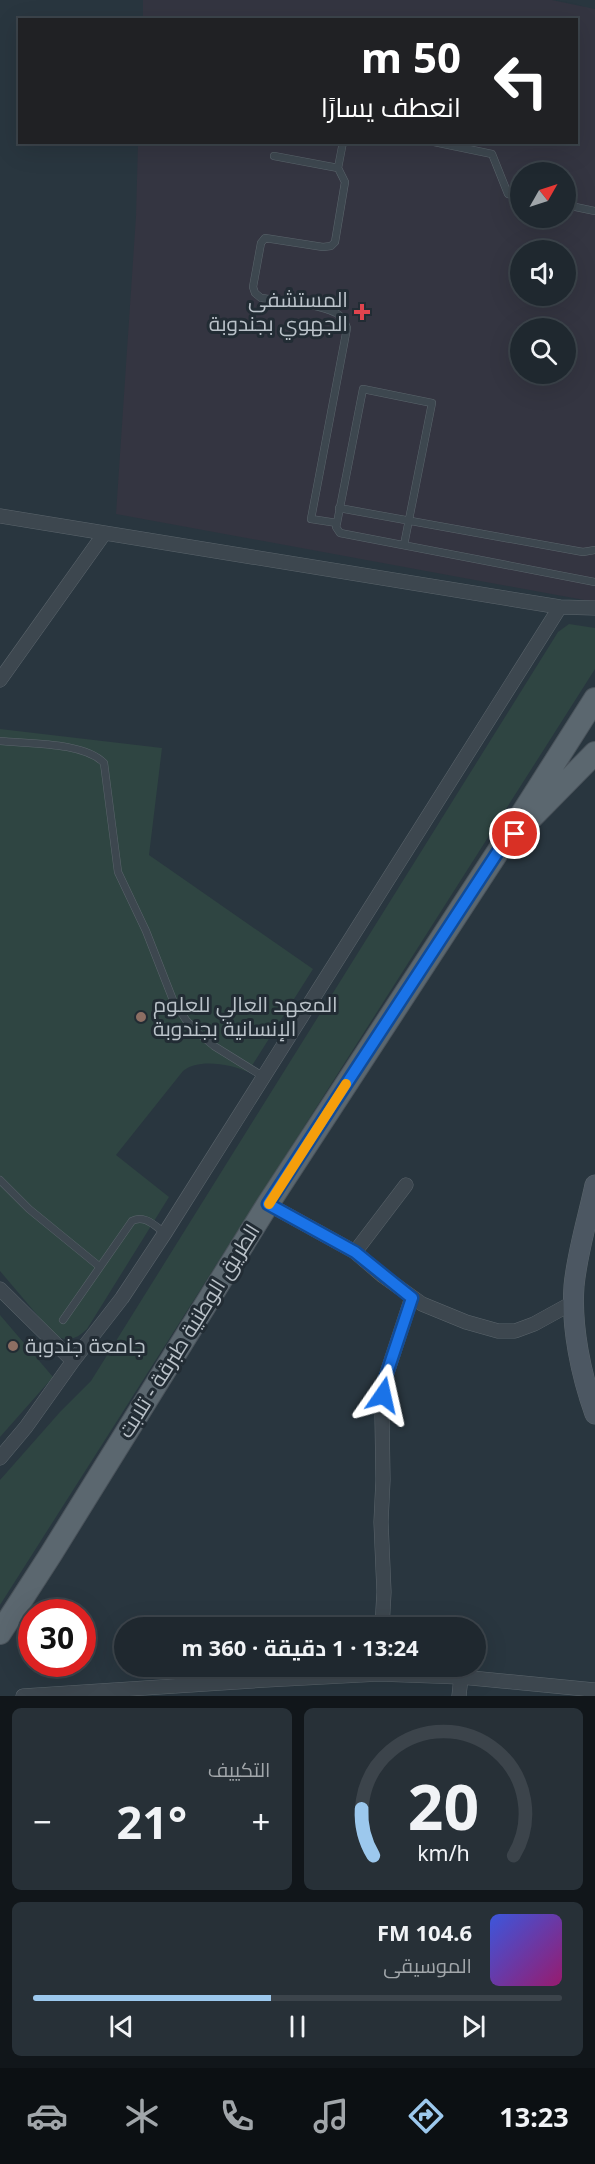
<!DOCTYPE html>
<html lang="ar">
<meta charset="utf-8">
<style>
:root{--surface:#1f282f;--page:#273037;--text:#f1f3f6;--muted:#a1a6aa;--line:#3c444b;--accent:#9cc8ed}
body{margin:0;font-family:"Noto Sans",Cairo,sans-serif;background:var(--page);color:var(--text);direction:rtl;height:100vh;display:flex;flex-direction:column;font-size:22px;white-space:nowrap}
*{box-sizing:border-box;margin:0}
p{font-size:20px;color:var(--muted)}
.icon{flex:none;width:33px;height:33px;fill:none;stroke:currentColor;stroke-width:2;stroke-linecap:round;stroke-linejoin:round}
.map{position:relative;height:1696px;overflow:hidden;direction:ltr}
.drawer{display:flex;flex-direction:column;gap:12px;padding:12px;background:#11161a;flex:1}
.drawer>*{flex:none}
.top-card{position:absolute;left:18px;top:18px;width:560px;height:126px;border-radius:0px;box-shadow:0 6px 24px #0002,0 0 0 2px var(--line);direction:rtl;background:#202124;color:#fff;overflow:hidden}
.needle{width:39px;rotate:51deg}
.buttons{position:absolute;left:510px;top:162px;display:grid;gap:12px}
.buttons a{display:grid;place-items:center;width:66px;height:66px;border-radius:50%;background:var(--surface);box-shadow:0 6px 24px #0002,0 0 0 2px var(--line);font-size:30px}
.speed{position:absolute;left:18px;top:1599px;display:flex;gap:12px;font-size:30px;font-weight:700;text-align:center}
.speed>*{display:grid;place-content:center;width:78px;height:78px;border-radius:50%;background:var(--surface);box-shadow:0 6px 24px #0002,0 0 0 2px var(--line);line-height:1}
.speed .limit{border:9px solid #d22;background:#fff;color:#111}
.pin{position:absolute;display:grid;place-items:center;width:51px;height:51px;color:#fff;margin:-26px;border:3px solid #fff;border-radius:50%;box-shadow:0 2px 6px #0007}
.me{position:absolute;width:66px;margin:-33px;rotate:11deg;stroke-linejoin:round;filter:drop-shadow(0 0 4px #0008)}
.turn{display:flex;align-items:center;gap:21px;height:126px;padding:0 18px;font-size:27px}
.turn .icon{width:78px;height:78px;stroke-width:2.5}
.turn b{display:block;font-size:42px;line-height:51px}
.big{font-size:45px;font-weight:700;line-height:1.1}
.drawer .widget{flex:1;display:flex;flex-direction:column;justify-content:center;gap:9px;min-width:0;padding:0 21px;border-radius:9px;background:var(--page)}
.drawer .dial{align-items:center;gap:0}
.dial svg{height:156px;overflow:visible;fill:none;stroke:var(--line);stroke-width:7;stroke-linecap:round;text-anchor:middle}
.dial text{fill:var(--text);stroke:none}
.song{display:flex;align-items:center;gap:18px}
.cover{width:72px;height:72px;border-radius:9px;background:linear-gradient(135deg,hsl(230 70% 55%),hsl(320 70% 35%))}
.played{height:6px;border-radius:3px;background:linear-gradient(90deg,var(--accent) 45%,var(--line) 45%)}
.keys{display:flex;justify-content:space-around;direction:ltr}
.heat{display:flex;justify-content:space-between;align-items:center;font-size:33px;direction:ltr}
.drawer .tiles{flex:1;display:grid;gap:12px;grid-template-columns:1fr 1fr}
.widget:last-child{grid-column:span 2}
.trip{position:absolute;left:114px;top:1617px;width:372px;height:60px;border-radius:30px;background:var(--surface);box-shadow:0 6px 24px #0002,0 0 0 2px var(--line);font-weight:700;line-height:60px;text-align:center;direction:rtl}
.menu{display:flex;height:96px;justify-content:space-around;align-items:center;background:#0c1013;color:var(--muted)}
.menu .icon{width:42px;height:42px}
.menu .current{color:var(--accent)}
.menu b{font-size:27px;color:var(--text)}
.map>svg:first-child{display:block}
.medical{fill:#343541;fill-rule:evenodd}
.green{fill:#2f4542}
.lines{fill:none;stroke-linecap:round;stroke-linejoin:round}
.lane-casing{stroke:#5b656c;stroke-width:8}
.street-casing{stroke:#5b656c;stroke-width:15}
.secondary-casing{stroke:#5b656c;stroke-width:21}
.primary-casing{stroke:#4a535b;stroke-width:24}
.lane{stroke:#3d474f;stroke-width:7}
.street{stroke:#3d474f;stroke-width:14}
.secondary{stroke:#4c5762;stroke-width:20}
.primary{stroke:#5b676f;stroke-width:22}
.route-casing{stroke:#114b97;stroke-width:15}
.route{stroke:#1a73e8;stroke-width:10}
.slow{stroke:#f59e0b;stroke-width:10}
.health-dot{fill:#e0444e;stroke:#222c34;stroke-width:2}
.education-dot{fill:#8d6e63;stroke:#222c34;stroke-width:2}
.labels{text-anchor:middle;stroke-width:6;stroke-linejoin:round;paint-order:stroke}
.poi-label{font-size:21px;fill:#bac2c9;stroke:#222c34;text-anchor:start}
.street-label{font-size:21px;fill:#bac2c9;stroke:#222c34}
</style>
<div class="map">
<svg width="595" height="1696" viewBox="0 0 595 1696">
<rect width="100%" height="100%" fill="#29363f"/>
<path class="medical" d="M143 0H552L595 9V602L116 514 136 216 138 143 576 142V20H143ZM520 172H566V218H520ZM520 250H566V296H520ZM520 328H566V374H520Z"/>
<path class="green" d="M569 624 595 628V669L0 1605V1480L60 1412 91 1381 558 632Z
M0 729 162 748 149 855 313 969 248 1072C231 1064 198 1058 183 1071L116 1155 169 1197 87 1329C77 1339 68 1342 55 1336L0 1271Z
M0 1315 53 1377 0 1437Z"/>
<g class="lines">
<g class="lane-casing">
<path id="lane" d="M434 142 492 154 508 194 520 197
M274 156 338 168 343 142
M566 205 595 211
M339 508 583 552 595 550
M337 523 311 519 347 328C345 322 342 316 336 313 320 304 281 301 261 298L255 293 253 287 261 243 265 238 323 247 331 246 335 242 345 182 338 168
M404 545 432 403 363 389 337 523 336 527 340 533 595 582
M0 741C29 744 84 742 104 763L118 872 146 931 173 1000 186 1020 196 1031 214 1046 264 1077
M0 1180 29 1209 100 1267
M63 1320 132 1221C144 1214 155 1226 165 1233"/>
</g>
<g class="street-casing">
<path id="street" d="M0 516 560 607 595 608
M0 680 104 534
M268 1204 355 1252 383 1276 422 1304 466 1322 498 1331H515L534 1324 574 1302
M355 1252 406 1185
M0 1289 73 1361
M0 1458 26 1427 73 1361 122 1298 165 1233 560 607
M382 1628 384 1592 381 1522 383 1480 382 1416 385 1379 412 1297
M23 1696 266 1680 379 1674 461 1677 595 1690
M459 1696 461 1677"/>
</g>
<g class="secondary-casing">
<path id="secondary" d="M595 1185C588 1218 577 1253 574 1286 571 1327 581 1375 595 1414"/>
</g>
<g class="primary-casing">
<path id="primary" d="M530 819 595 753
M0 1633 51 1554 268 1204 499 850 595 699"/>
</g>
<use href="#lane" class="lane"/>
<use href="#street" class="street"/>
<use href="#secondary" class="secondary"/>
<use href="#primary" class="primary"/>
</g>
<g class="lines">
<g class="route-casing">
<path id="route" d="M383 1395 385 1379 412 1298 355 1252 268 1204 499 850 515 834"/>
</g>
<use href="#route" class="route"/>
<path class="slow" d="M269 1204 346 1084"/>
</g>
<path class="health-dot" d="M359 303h6v6h6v6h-6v6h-6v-6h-6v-6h6z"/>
<g class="education-dot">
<circle cx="141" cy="1017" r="6"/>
<circle cx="13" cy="1346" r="6"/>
</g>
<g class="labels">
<g class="poi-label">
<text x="348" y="307" text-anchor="end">المستشفى<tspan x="348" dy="24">الجهوي بجندوبة</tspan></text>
<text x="153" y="1012">المعهد العالي للعلوم<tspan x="153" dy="24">الإنسانية بجندوبة</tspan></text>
<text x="25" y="1353">جامعة جندوبة</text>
</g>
<g class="street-label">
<text transform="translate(189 1331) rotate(-58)" y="7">الطريق الوطنية طبرقة - تلابت</text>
</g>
</g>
</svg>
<div class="buttons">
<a><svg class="needle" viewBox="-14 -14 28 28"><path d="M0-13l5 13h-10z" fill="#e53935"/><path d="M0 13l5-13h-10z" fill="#a1a6aa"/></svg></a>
<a><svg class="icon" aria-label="sound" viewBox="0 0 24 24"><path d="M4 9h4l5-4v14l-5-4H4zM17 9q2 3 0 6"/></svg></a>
<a><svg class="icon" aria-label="search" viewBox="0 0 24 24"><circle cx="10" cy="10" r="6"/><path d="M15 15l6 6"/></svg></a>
</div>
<div class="speed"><div class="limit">30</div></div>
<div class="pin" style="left:515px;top:834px;background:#d93025"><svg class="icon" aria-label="arrive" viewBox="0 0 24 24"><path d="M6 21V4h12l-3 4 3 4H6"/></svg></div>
<svg class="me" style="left:383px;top:1395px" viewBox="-20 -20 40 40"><path d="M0-17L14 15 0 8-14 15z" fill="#1a73e8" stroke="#fff" stroke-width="4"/></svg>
<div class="trip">13:24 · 1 دقيقة · 360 m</div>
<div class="top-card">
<div class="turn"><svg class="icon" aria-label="left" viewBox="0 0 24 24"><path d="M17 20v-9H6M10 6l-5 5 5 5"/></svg><div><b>50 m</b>انعطف يسارًا</div></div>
</div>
</div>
<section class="drawer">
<div class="tiles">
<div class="widget dial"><svg viewBox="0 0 100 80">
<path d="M14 69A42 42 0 1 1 86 69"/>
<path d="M14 69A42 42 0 0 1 8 45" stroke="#9cc8ed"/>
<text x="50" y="56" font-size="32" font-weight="700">20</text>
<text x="50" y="72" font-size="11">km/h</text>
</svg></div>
<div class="widget"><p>التكييف</p>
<div class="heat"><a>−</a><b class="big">21°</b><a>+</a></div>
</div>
<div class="widget">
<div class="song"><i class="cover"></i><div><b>104.6 FM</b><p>الموسيقى</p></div></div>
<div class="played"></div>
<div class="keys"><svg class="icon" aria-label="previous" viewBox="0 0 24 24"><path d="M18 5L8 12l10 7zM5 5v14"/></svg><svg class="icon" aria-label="pause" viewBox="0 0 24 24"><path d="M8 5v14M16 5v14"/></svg><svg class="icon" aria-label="next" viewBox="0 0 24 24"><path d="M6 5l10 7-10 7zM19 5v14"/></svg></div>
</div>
</div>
</section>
<nav class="menu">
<b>13:23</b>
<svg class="icon current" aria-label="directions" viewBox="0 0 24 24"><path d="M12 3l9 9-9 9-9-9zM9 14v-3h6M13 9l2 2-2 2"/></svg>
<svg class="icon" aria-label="music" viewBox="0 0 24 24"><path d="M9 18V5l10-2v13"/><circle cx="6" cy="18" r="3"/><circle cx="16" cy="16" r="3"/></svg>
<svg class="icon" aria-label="phone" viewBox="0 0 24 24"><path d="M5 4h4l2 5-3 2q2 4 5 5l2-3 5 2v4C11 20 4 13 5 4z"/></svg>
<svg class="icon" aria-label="climate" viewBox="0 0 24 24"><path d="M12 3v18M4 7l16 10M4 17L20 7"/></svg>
<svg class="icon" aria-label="car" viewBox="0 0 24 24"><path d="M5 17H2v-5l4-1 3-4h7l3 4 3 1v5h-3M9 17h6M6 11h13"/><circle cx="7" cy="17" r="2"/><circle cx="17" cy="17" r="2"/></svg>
</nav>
